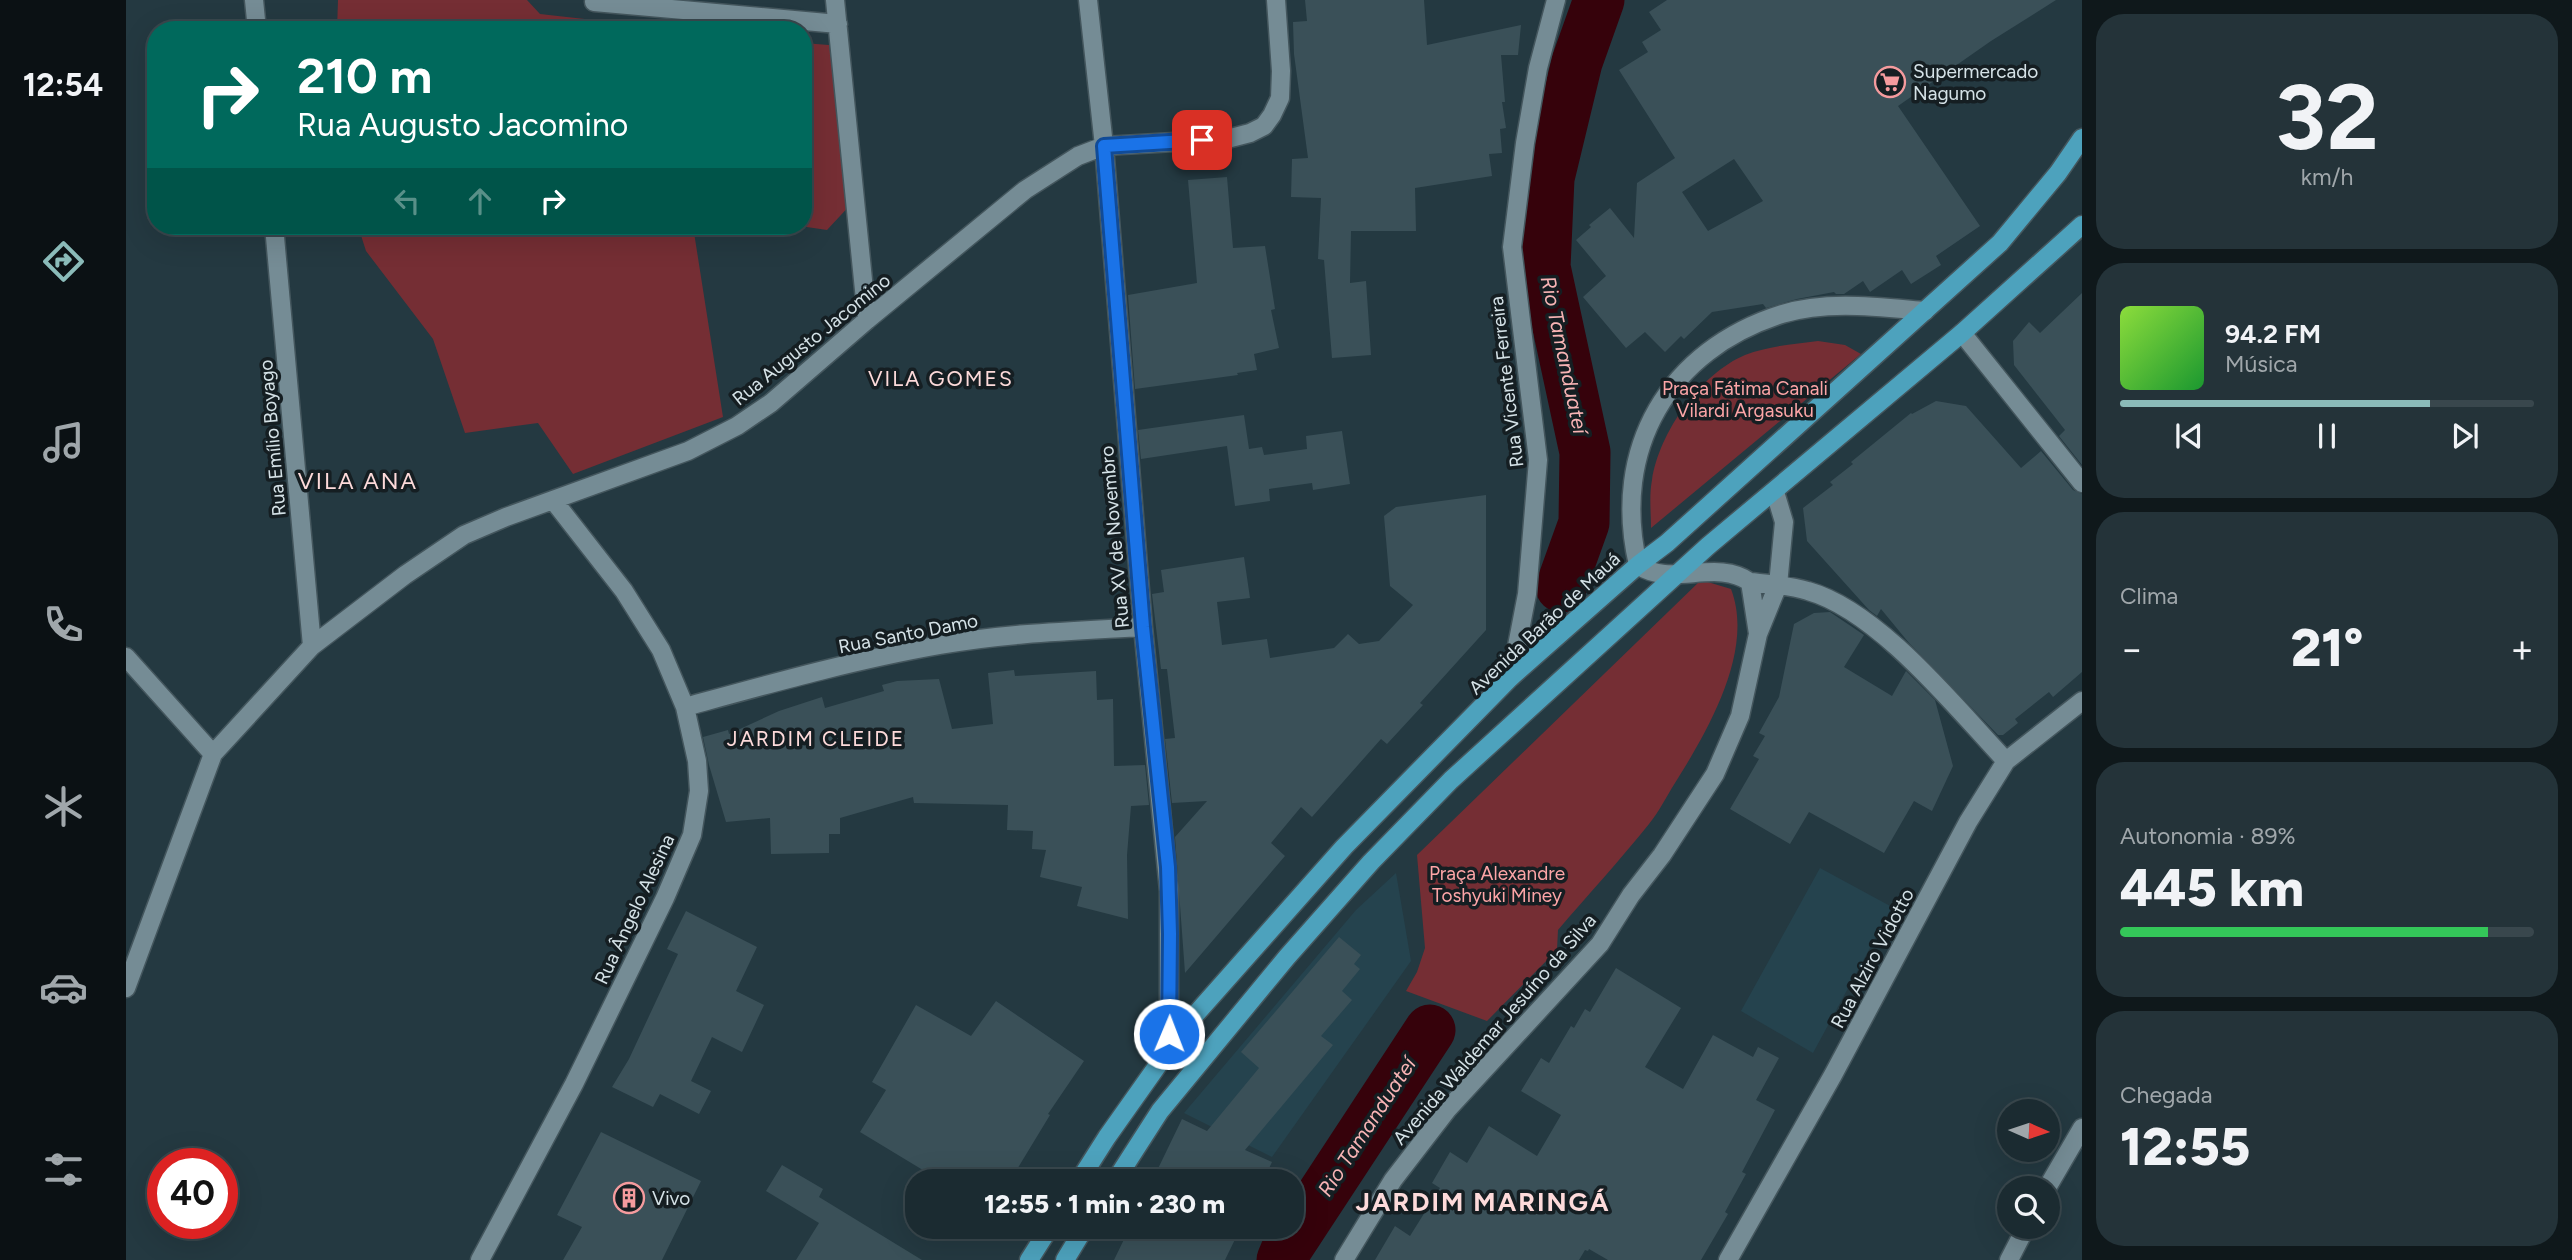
<!DOCTYPE html>
<html lang="pt">
<meta charset="utf-8">
<style>
:root{--surface:#1b2b31;--page:#243339;--text:#f1f3f6;--muted:#a0a7ab;--line:#39474d;--accent:#8bbbb9}
body{margin:0;font-family:Figtree,sans-serif;background:var(--page);color:var(--text);height:100vh;display:flex;flex-direction:column;font-size:26px;white-space:nowrap}
*{box-sizing:border-box;margin:0}
p{font-size:23px;color:var(--muted)}
.icon{flex:none;width:38px;height:38px;fill:none;stroke:currentColor;stroke-width:2;stroke-linecap:round;stroke-linejoin:round}
.map{position:relative;flex:1;overflow:hidden}
.side{display:flex;flex-direction:column;gap:14px;padding:14px;background:#0f181b;width:490px}
.side>*{flex:none}
.banner{position:absolute;left:21px;top:21px;width:665px;height:214px;border-radius:28px;box-shadow:0 7px 28px #0002,0 0 0 2px var(--line);background:#00695c;color:#fff;overflow:hidden}
.needle{width:46px;rotate:93deg}
.tools{position:absolute;left:1871px;top:1099px;display:grid;gap:14px}
.tools a{display:grid;place-items:center;width:63px;height:63px;border-radius:50%;background:var(--surface);box-shadow:0 7px 28px #0002,0 0 0 2px var(--line);font-size:35px}
.speed{position:absolute;left:21px;top:1148px;display:flex;gap:14px;font-size:35px;font-weight:700;text-align:center}
.speed>*{display:grid;place-content:center;width:91px;height:91px;border-radius:50%;background:var(--surface);box-shadow:0 7px 28px #0002,0 0 0 2px var(--line);line-height:1}
.speed .limit{border:10px solid #d22;background:#fff;color:#111}
.pin{position:absolute;display:grid;place-items:center;width:60px;height:60px;color:#fff;margin:-30px;border-radius:14px;box-shadow:0 4px 10px #0006}
.me{position:absolute;width:77px;margin:-38px;rotate:1deg;stroke-linejoin:round;filter:drop-shadow(0 0 5px #0008)}
.turn{display:flex;align-items:center;gap:24px;height:147px;padding:0 35px;font-size:32px}
.turn .icon{width:91px;height:91px;stroke-width:2.5}
.turn b{display:block;font-size:49px;line-height:60px}
.lanes{display:flex;align-items:center;height:66px;padding:0 35px;background:#0003;justify-content:center;gap:35px;direction:ltr}
.lanes .off{opacity:.35}
.big{font-size:52px;font-weight:800;line-height:1.1}
.side .tile{flex:1;display:flex;flex-direction:column;justify-content:center;gap:10px;min-width:0;padding:0 24px;border-radius:28px;background:var(--page)}
.side .dial{align-items:center;gap:0}
.dial b{font-size:91px;line-height:1}
.song{display:flex;align-items:center;gap:21px}
.cover{width:84px;height:84px;border-radius:10px;background:linear-gradient(135deg,hsl(90 70% 55%),hsl(130 70% 35%))}
.played{height:7px;border-radius:4px;background:linear-gradient(90deg,var(--accent) 75%,var(--line) 75%)}
.keys{display:flex;justify-content:space-around;direction:ltr}
.heat{display:flex;justify-content:space-between;align-items:center;font-size:38px;direction:ltr}
.charge{height:10px;border-radius:5px;background:linear-gradient(90deg,#34c759 89%,var(--line) 0)}
.trip{position:absolute;left:779px;top:1169px;width:399px;height:70px;border-radius:28px;background:var(--surface);box-shadow:0 7px 28px #0002,0 0 0 2px var(--line);font-weight:800;line-height:70px;text-align:center}
main{display:flex;flex:1;min-height:0}
.dock{display:flex;flex-direction:column;width:126px;justify-content:space-around;align-items:center;background:#0b1114;color:var(--muted)}
.dock .icon{width:49px;height:49px}
.dock .current{color:var(--accent)}
.dock b{font-size:32px;color:var(--text)}
.map>svg:first-child{display:block}
.built{fill:#25434e}
.green{fill:#752e34}
.lines{fill:none;stroke-linecap:round;stroke-linejoin:round}
.river{stroke:#36020b;stroke-width:51}
.building{fill:#3a5058;fill-rule:evenodd}
.minor-casing{stroke:#44565d;stroke-width:21}
.major-casing{stroke:#44565d;stroke-width:21}
.minor{stroke:#758c95;stroke-width:18}
.major{stroke:#4da2bd;stroke-width:18}
.route-casing{stroke:#114b97;stroke-width:18}
.route{stroke:#1a73e8;stroke-width:12}
.labels{text-anchor:middle;stroke-width:7;stroke-linejoin:round;paint-order:stroke}
.poi-label{font-size:19px;fill:#d5e2e7;stroke:#151e22;text-anchor:start}
.street-label{font-size:19px;fill:#d5e2e7;stroke:#151e22}
.park-label{font-size:19px;fill:#fda5a7;stroke:#151e22}
.water-label{font-size:21px;font-style:italic;fill:#f8b4b5;stroke:#151e22}
.neighbourhood-label{font-size:21px;letter-spacing:2px;fill:#fddada;stroke:#151e22}
.quarter-label{font-size:23px;letter-spacing:2px;fill:#fddada;stroke:#151e22}
.district-label{font-size:26px;font-weight:bold;letter-spacing:2px;fill:#fddada;stroke:#151e22}
</style>
<main>
<nav class="dock">
<b>12:54</b>
<svg class="icon current" aria-label="directions" viewBox="0 0 24 24"><path d="M12 3l9 9-9 9-9-9zM9 14v-3h6M13 9l2 2-2 2"/></svg>
<svg class="icon" aria-label="music" viewBox="0 0 24 24"><path d="M9 18V5l10-2v13"/><circle cx="6" cy="18" r="3"/><circle cx="16" cy="16" r="3"/></svg>
<svg class="icon" aria-label="phone" viewBox="0 0 24 24"><path d="M5 4h4l2 5-3 2q2 4 5 5l2-3 5 2v4C11 20 4 13 5 4z"/></svg>
<svg class="icon" aria-label="climate" viewBox="0 0 24 24"><path d="M12 3v18M4 7l16 10M4 17L20 7"/></svg>
<svg class="icon" aria-label="car" viewBox="0 0 24 24"><path d="M5 17H2v-5l4-1 3-4h7l3 4 3 1v5h-3M9 17h6M6 11h13"/><circle cx="7" cy="17" r="2"/><circle cx="17" cy="17" r="2"/></svg>
<svg class="icon" aria-label="filters" viewBox="0 0 24 24"><path d="M4 7h16M4 17h16"/><circle cx="9" cy="7" r="2"/><circle cx="15" cy="17" r="2"/></svg>
</nav>
<div class="map">
<svg width="1956" height="1260" viewBox="0 0 1956 1260">
<rect width="100%" height="100%" fill="#243941"/>
<path class="built" d="M1694 868 1766 907 1687 1053 1615 1011Z
M1270 873 1285 961 1146 1157 1058 1113 1230 910Z"/>
<path class="green" d="M212 0H401L414 14 557 30H211Z
M677 43 703 45 727 202 701 230 674 226H677Z
M232 226H567L597 417 447 474 412 423 339 433 307 339 240 251Z
M1692 341 1719 345 1735 354 1525 528C1525 513 1523 495 1526 480 1533 433 1574 374 1619 355 1642 346 1668 344 1692 341Z
M1575 580 1605 589C1629 651 1581 732 1549 783 1540 797 1533 812 1523 824 1494 860 1462 895 1432 930L1431 950 1361 1021 1280 991 1291 972 1299 948 1291 855Z"/>
<g class="lines">
<path class="river" d="M1435 587 1458 523 1459 452 1419 267 1423 178 1451 62 1473 0
M1156 1260 1161 1248 1304 1030"/>
</g>
<path class="building" d="M1179 0H1298L1301 45 1395 25 1392 55H1375L1379 102H1376L1380 128 1374 129 1376 153 1363 154 1366 176 1289 188 1290 231H1225L1224 283 1240 281 1245 355 1206 358 1198 260 1192 259 1195 198 1165 197 1166 159 1182 158 1168 54 1167 22 1181 21Z
M1541 0H1930L1865 41 1772 106 1854 226 1810 256 1815 265 1785 284 1776 270 1744 292 1737 281 1718 294H1710L1708 292 1671 299 1640 308 1637 304 1586 312 1558 339 1555 336 1539 352 1519 332 1500 348 1457 297 1480 276 1450 240 1465 227 1463 225 1484 208 1508 238 1511 183 1549 158 1493 70 1522 52 1516 42 1535 30 1523 12ZM1608 159 1637 201 1582 231 1556 192Z
M1101 177 1107 248 1139 246 1149 309 1145 310 1153 348 1128 354 1131 370 1111 373 1112 375 1009 389 1002 295 1071 283 1062 180Z
M1956 293V465L1933 436 1939 430 1888 365 1887 341 1903 322 1914 333Z
M1810 401 1840 406 1895 468 1915 451 1947 490 1956 494V672L1927 697 1923 692 1889 719 1892 723 1877 735H1872L1783 643 1755 609 1751 616 1743 610 1681 541 1677 508 1707 485 1704 482 1727 464 1725 462 1785 413 1786 414Z
M1118 415 1123 449 1136 447 1138 455 1181 449 1180 436 1216 431 1224 484 1187 490 1186 483 1143 489 1144 501 1109 506 1101 446 1015 459 1012 430Z
M1360 495V630L1294 703 1297 705 1261 744 1255 739 1186 817 1175 807 1145 843 1159 856 1059 973 1049 837 1081 801 1046 803 1039 739 1049 738 1041 669H1035L1026 594 1038 592 1035 570 1118 557 1124 598 1091 602 1096 645 1141 639 1144 658 1208 648 1222 634 1233 644 1253 641 1287 605 1264 586 1258 516 1270 507Z
M1704 612 1738 635 1718 667 1766 696 1780 671 1809 700 1827 766 1806 811 1788 801 1758 853 1683 812 1664 844 1604 809 1633 759 1627 756 1639 736 1633 733 1653 697 1668 624 1688 613Z
M888 670 889 676 970 671 971 700 987 699 988 766 1019 765 1023 805 1005 806 1001 855 1002 919 951 906 956 887 914 877 920 850 906 849 907 831 881 830 882 805 788 803 787 797 714 818V834H703V853L645 854 644 818 600 822 583 765 577 737 602 730 603 734 653 711 696 697 699 708 758 691 756 685 771 681 813 679 826 729 867 724 862 673Z
M560 911 631 947 610 991 638 1005 616 1052 586 1037 565 1081 585 1091 573 1114 534 1094 527 1107 486 1087 503 1059 552 954 541 949Z
M1213 937 1235 955 1228 964 1234 969 1216 991 1226 1000 1195 1036 1207 1045 1119 1150 1146 1162 1137 1181H1026L1056 1119 1081 1131 1133 1068 1115 1052Z
M1490 968 1555 1008 1519 1067 1557 1089 1587 1035 1627 1057 1632 1047 1653 1058 1630 1100 1649 1110 1616 1172 1620 1174 1599 1212 1602 1214 1575 1260H1482L1463 1249 1462 1251 1459 1250 1453 1260H1249L1269 1226 1284 1236 1314 1188 1306 1183 1324 1152 1341 1163 1363 1126 1411 1156 1435 1115 1395 1091 1415 1058 1423 1063 1445 1026 1448 1028 1459 1009 1464 1012Z
M870 1001 958 1061 922 1114 924 1115 884 1181H815L734 1132 760 1090 746 1082 790 1005 845 1036Z
M475 1132 575 1181 536 1260H437L456 1227 431 1215Z
M656 1165 697 1189 693 1197 796 1260H670L693 1223 640 1191Z
M1004 1227H1115L1099 1260H988Z"/>
<g class="lines">
<g class="minor-casing">
<path id="minor" d="M128 0 131 30
M709 0 741 320
M962 0 978 146 1017 627 1043 891V1051
M468 2 712 24
M148 226 186 646
M1836 333 1956 483
M1624 582C1644 584 1663 585 1682 591 1753 611 1830 708 1880 761
M1632 634 1624 582C1590 558 1545 588 1512 565 1485 449 1542 350 1656 314 1701 300 1753 307 1799 311
M0 657 87 754
M1385 677 1401 594 1412 460 1386 247 1399 143 1412 68 1430 0
M559 707C643 684 728 660 814 645 881 633 949 631 1017 627
M0 988 87 754 186 646 279 575 338 535 380 517 562 451 611 426 645 403 741 320 899 190 952 156 978 146 1101 139 1124 133 1138 126 1146 115 1154 98 1155 71 1150 0
M1921 1188 1956 1128
M354 1260 448 1084 539 898 566 835 573 791 571 761 559 707 535 650 498 591 427 500
M1218 1260 1267 1180 1321 1110 1474 944 1505 895 1536 855 1589 774 1614 716 1632 634 1652 585 1658 522 1649 492
M1602 1260 1707 1075 1842 822 1880 761 1956 701
M1883 1260 1900 1227"/>
</g>
<g class="major-casing">
<path id="major" d="M953 1181 981 1137 1061 1024 1218 847 1385 677 1512 565 1541 543 1874 243 1932 173 1956 138
M989 1181 1034 1111 1161 957 1245 862 1325 780 1582 546 1836 333 1956 225
M903 1260 924 1227
M939 1260 959 1227"/>
</g>
<use href="#minor" class="minor"/>
<use href="#major" class="major"/>
</g>
<g class="lines">
<g class="route-casing">
<path id="route" d="M1043 1034 1044 934 1042 867 1017 627 978 146 1076 140"/>
</g>
<use href="#route" class="route"/>
</g>
<defs>
<g id="supermarket-ring" transform="scale(1.575)"><circle r="9.5" fill="#151e22" stroke="#f59b9e" stroke-width="1.5"/><path d="M-6-5.5h2.5l.6 2H6L4.5 2H-2.5L-4.4-4H-6ZM-1.5 3.2a1.3 1.3 0 1 0 .1 0ZM3 3.2a1.3 1.3 0 1 0 .1 0Z" fill="#f59b9e"/></g>
<g id="building-ring" transform="scale(1.575)"><circle r="9.5" fill="#151e22" stroke="#f59b9e" stroke-width="1.5"/><path d="M-4-6H4V6H1V3H-1V6H-4ZM-2.5-4.3h1.7v1.8h-1.7ZM.8-4.3h1.7v1.8H.8ZM-2.5-1h1.7V.8h-1.7ZM.8-1h1.7V.8H.8Z" fill="#f59b9e"/></g>
</defs>
<g fill-rule="evenodd">
<use href="#supermarket-ring" x="1764" y="82"/>
<use href="#building-ring" x="503" y="1198"/>
</g>
<g class="labels">
<g class="poi-label">
<text x="1787" y="78">Supermercado<tspan x="1787" dy="22">Nagumo</tspan></text>
<text x="526" y="1205">Vivo</text>
</g>
<g class="street-label">
<text transform="translate(685 339) rotate(-39)" y="7">Rua Augusto Jacomino</text>
<text transform="translate(1380 382) rotate(-97)" y="7">Rua Vicente Ferreira</text>
<text transform="translate(146 438) rotate(-95)" y="7">Rua Emílio Boyago</text>
<text transform="translate(988 537) rotate(-95)" y="7">Rua XV de Novembro</text>
<text transform="translate(1418 623) rotate(-43)" y="7">Avenida Barão de Mauá</text>
<text transform="translate(782 633) rotate(-11)" y="7">Rua Santo Damo</text>
<text transform="translate(508 909) rotate(-65)" y="7">Rua Ângelo Alesina</text>
<text transform="translate(1746 958) rotate(-62)" y="7">Rua Alziro Vidotto</text>
<text transform="translate(1368 1029) rotate(-49)" y="7">Avenida Waldemar Jesuíno da Silva</text>
</g>
<g class="park-label">
<text x="1619" y="395">Praça Fátima Canali<tspan x="1619" dy="22">Vilardi Argasuku</tspan></text>
<text x="1371" y="880">Praça Alexandre<tspan x="1371" dy="22">Toshyuki Miney</tspan></text>
</g>
<g class="water-label">
<text transform="translate(1438 355) rotate(78)" y="7">Rio Tamanduateí</text>
<text transform="translate(1241 1127) rotate(-57)" y="7">Rio Tamanduateí</text>
</g>
<g class="neighbourhood-label">
<text x="815" y="386">VILA GOMES</text>
<text x="690" y="746">JARDIM CLEIDE</text>
</g>
<g class="quarter-label">
<text x="232" y="489">VILA ANA</text>
</g>
<g class="district-label">
<text x="1357" y="1211">JARDIM MARINGÁ</text>
</g>
</g>
</svg>
<div class="tools">
<a><svg class="needle" viewBox="-14 -14 28 28"><path d="M0-13l5 13h-10z" fill="#e53935"/><path d="M0 13l5-13h-10z" fill="#a0a7ab"/></svg></a>
<a><svg class="icon" aria-label="search" viewBox="0 0 24 24"><circle cx="10" cy="10" r="6"/><path d="M15 15l6 6"/></svg></a>
</div>
<div class="speed"><div class="limit">40</div></div>
<div class="pin" style="left:1076px;top:140px;background:#d93025"><svg class="icon" aria-label="arrive" viewBox="0 0 24 24"><path d="M6 21V4h12l-3 4 3 4H6"/></svg></div>
<svg class="me" style="left:1043px;top:1034px" viewBox="-20 -20 40 40"><circle r="17" fill="#1a73e8" stroke="#fff" stroke-width="3"/><path d="M0-11L8 9 0 5-8 9z" fill="#fff"/></svg>
<div class="trip">12:55 · 1 min · 230 m</div>
<div class="banner">
<div class="turn"><svg class="icon" aria-label="right" viewBox="0 0 24 24"><path d="M7 20v-9h11M14 6l5 5-5 5"/></svg><div><b>210 m</b>Rua Augusto Jacomino</div></div>
<div class="lanes"><svg class="icon off" aria-label="left" viewBox="0 0 24 24"><path d="M17 20v-9H6M10 6l-5 5 5 5"/></svg><svg class="icon off" aria-label="ahead" viewBox="0 0 24 24"><path d="M12 20V5M6 11l6-6 6 6"/></svg><svg class="icon" aria-label="right" viewBox="0 0 24 24"><path d="M7 20v-9h11M14 6l5 5-5 5"/></svg></div>
</div>
</div>
<section class="side">
<div class="tile dial"><b>32</b><p>km/h</p></div>
<div class="tile">
<div class="song"><i class="cover"></i><div><b>94.2 FM</b><p>Música</p></div></div>
<div class="played"></div>
<div class="keys"><svg class="icon" aria-label="previous" viewBox="0 0 24 24"><path d="M18 5L8 12l10 7zM5 5v14"/></svg><svg class="icon" aria-label="pause" viewBox="0 0 24 24"><path d="M8 5v14M16 5v14"/></svg><svg class="icon" aria-label="next" viewBox="0 0 24 24"><path d="M6 5l10 7-10 7zM19 5v14"/></svg></div>
</div>
<div class="tile"><p>Clima</p>
<div class="heat"><a>−</a><b class="big">21°</b><a>+</a></div>
</div>
<div class="tile"><p>Autonomia · 89%</p><b class="big">445 km</b><div class="charge"></div></div>
<div class="tile"><p>Chegada</p><b class="big">12:55</b></div>
</section>
</main>
